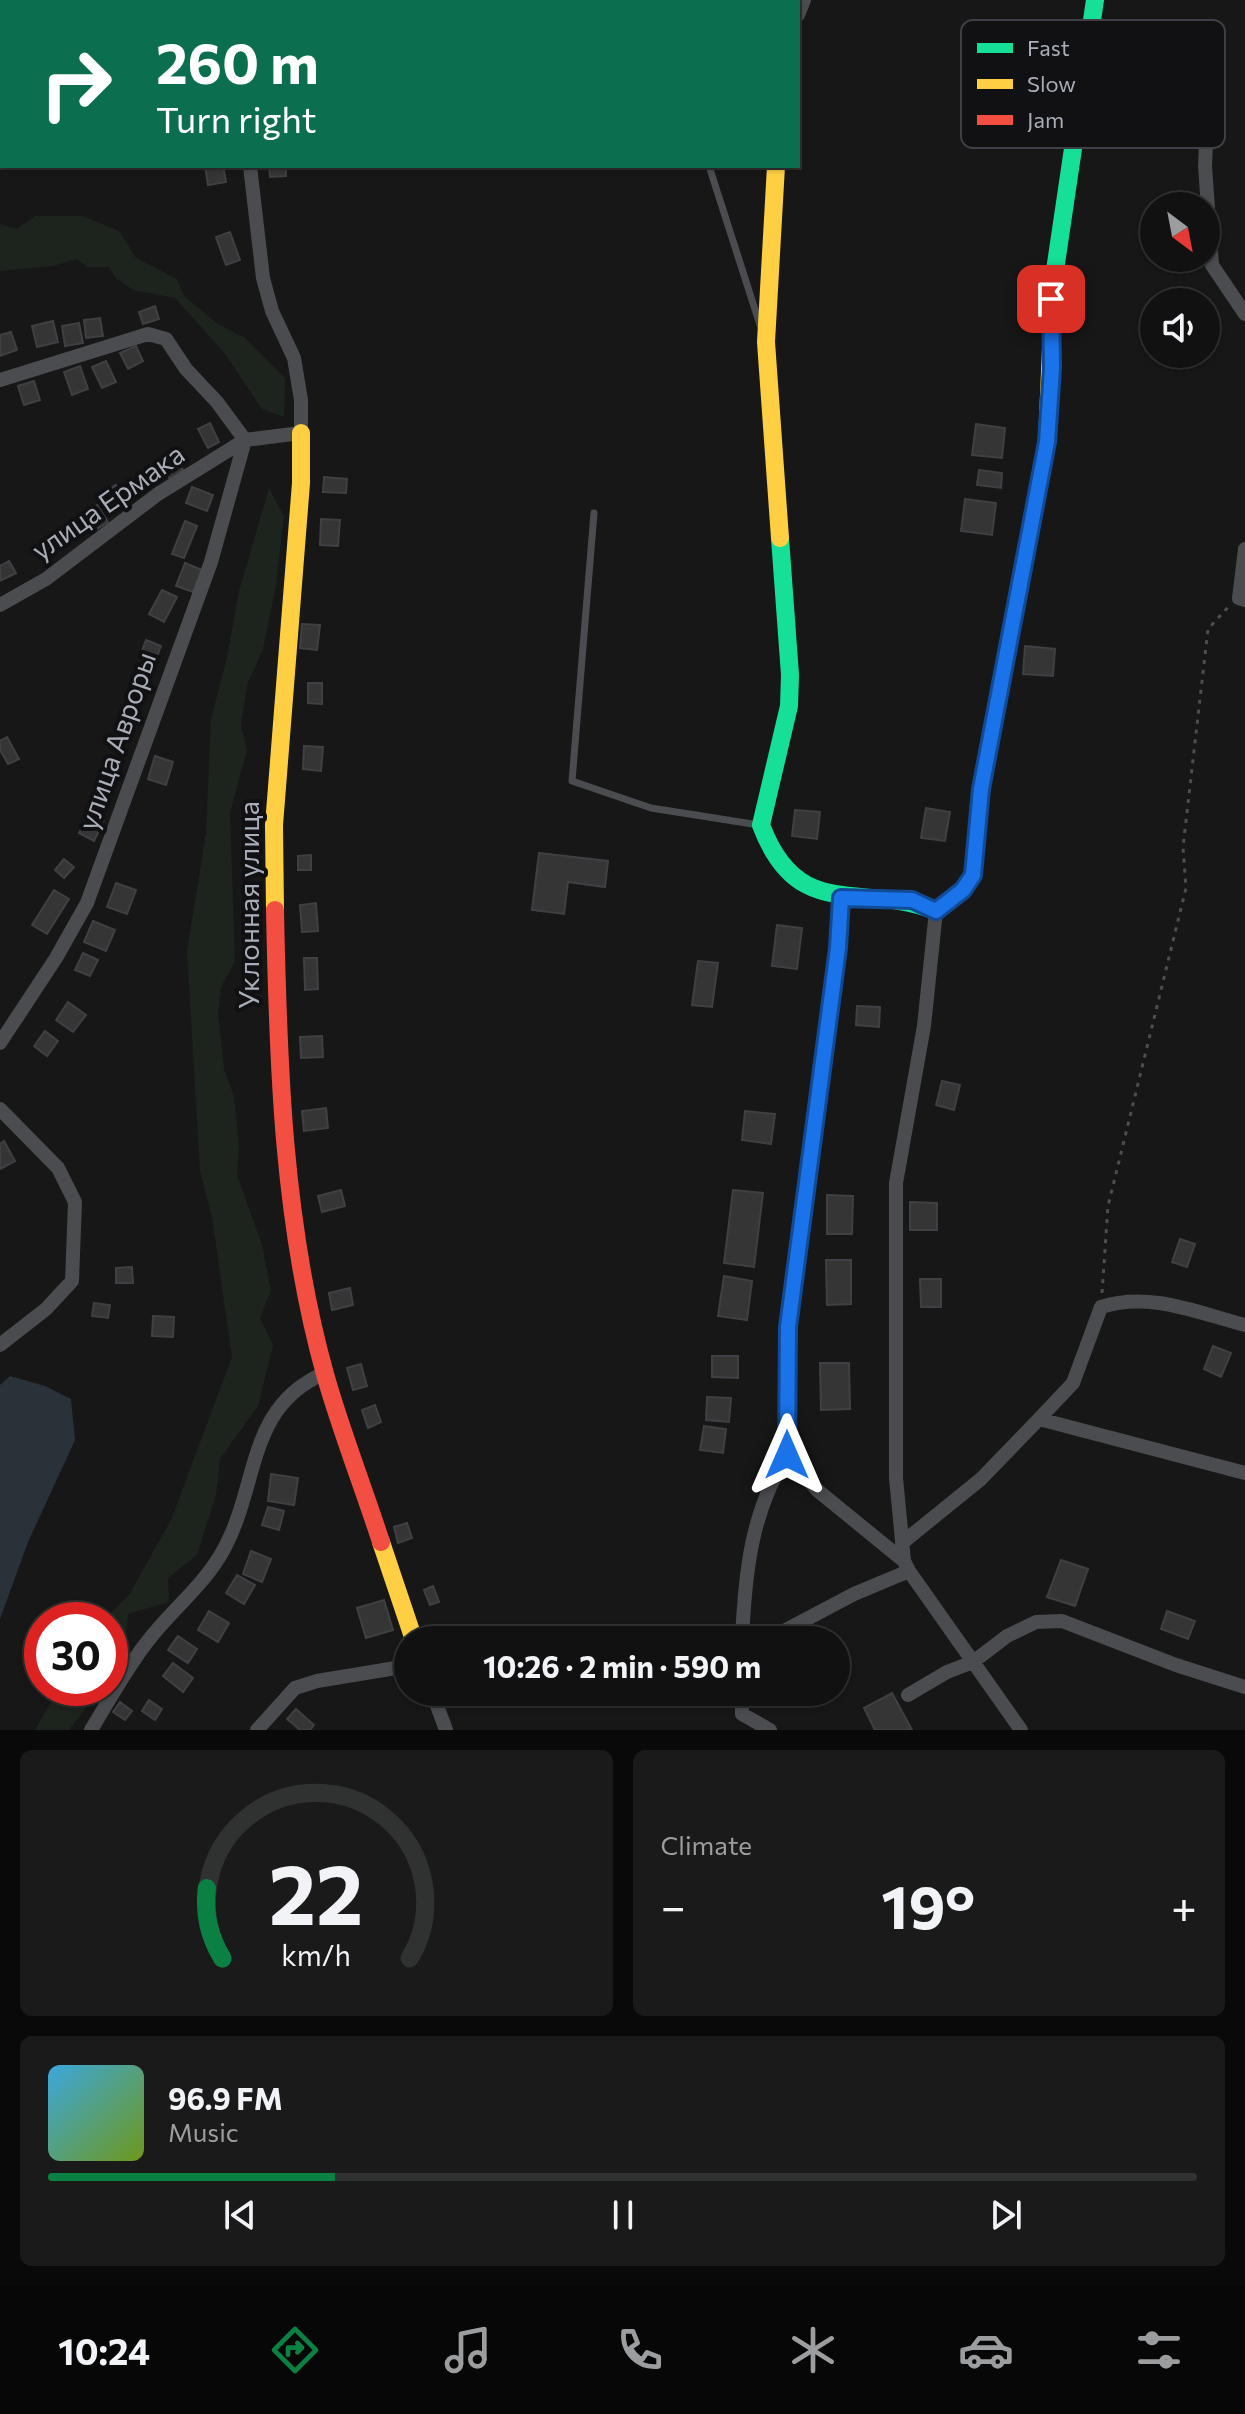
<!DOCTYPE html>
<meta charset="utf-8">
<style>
:root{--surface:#111;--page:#1a1a1a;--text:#f1f3f6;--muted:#9c9d9f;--line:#303131;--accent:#0b8043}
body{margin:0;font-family:Commissioner,sans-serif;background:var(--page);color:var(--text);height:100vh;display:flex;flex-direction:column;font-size:30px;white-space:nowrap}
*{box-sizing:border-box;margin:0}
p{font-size:26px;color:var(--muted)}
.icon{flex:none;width:44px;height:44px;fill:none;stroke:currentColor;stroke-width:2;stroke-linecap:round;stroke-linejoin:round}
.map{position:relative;height:1730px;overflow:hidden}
.drawer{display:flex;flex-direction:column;gap:20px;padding:20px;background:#090909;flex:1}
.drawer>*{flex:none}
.banner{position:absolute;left:0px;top:0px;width:800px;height:168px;box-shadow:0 2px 6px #0004,0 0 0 2px var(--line);background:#0b6e4f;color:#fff;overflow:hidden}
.needle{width:52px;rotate:148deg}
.fabs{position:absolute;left:1140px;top:192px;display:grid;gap:16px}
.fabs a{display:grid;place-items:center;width:80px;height:80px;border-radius:50%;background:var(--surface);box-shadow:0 2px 6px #0004,0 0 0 2px var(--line);font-size:40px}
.speed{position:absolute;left:24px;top:1602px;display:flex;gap:16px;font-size:40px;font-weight:700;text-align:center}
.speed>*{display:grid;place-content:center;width:104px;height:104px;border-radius:50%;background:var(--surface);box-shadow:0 2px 6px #0004,0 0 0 2px var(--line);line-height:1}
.speed .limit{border:12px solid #d22;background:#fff;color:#111}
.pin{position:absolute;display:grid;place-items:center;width:68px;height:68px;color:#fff;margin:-34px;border-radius:16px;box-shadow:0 4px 12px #0006}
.me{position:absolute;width:88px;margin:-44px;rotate:0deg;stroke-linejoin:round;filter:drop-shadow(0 0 6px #0008)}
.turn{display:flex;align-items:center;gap:28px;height:168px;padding:0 24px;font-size:36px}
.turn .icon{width:104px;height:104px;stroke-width:2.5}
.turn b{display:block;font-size:56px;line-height:68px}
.big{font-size:60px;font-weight:700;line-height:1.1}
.drawer .card{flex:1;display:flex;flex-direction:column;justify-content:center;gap:12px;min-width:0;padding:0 28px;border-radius:12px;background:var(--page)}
.drawer .dial{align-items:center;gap:0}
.dial svg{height:208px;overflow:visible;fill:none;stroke:var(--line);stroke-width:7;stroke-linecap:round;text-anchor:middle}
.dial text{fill:var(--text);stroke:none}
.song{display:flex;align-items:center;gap:24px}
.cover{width:96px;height:96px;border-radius:12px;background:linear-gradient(135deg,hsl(200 70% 55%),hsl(80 70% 35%))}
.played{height:8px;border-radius:4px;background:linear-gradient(90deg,var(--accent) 25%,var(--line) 25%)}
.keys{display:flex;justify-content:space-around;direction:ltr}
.heat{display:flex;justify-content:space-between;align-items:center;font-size:44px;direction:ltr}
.drawer .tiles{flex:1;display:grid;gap:20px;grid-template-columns:1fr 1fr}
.card:last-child{grid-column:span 2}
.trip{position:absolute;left:394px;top:1626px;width:456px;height:80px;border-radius:40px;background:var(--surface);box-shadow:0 2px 6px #0004,0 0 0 2px var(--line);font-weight:700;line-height:80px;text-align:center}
.tabs{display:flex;height:128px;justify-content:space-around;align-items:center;background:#070707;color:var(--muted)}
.tabs .icon{width:56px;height:56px}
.tabs .current{color:var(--accent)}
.tabs b{font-size:36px;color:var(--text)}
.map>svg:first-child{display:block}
.green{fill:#1d241e}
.water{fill:#2a3239}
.building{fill:#353536;stroke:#3f4043;stroke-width:2}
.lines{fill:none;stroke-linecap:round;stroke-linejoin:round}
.path{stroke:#4d4e52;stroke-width:3;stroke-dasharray:4 6;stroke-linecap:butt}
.lane{stroke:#4b4c50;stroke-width:7}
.street{stroke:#4b4c50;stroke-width:14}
.fast{stroke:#16e098;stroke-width:18}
.slow{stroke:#ffcf43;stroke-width:18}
.jam{stroke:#f24e42;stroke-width:18}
.route-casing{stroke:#114b97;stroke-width:20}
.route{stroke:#1a73e8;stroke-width:14}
.labels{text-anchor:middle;stroke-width:8;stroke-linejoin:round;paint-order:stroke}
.street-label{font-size:28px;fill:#a8adb8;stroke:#111113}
.key{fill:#111113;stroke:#3e4045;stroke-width:2}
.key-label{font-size:22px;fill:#a8adb8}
</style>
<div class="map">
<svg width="1245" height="1730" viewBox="0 0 1245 1730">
<rect width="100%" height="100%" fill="#171717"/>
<path class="green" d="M35 216H83L119 231 136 258 177 279 184 296 218 324 245 338 285 378 284 417 262 409 226 355 175 298 133 290 116 278 109 267H87L77 259 53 266 0 271V224L17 229Z
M269 488 284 516 276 585 263 649 247 685 241 726 247 750 230 813 235 961 221 987 218 1014 224 1069 234 1096 239 1147 237 1175 262 1244 271 1291 260 1318 273 1345 258 1406 220 1459 216 1495 197 1555 168 1578 169 1602 128 1614 124 1654 110 1675V1620H104L129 1595 171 1520 232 1357 212 1217 200 1171 187 951 206 833 211 719 227 657 239 591Z
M59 1688H101L69 1730H35Z"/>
<path class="water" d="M10 1376 45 1386 71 1399 75 1440 28 1542 0 1619V1385Z"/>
<path class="building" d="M205 166H223L226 182 208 185Z
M269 166H286V176L270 177Z
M230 232 240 260 226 265 216 237Z
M155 306 159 319 143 324 139 312Z
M100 318 103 336 86 338 84 320Z
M53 321 58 342 37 347 32 326Z
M79 323 83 343 65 346 62 326Z
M11 332 17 350 0 356V335Z
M136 346 143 361 128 369 120 353Z
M106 361 116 382 102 388 92 367Z
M80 366 88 389 72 395 64 372Z
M34 381 40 400 24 405 18 386Z
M210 423 219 442 208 448 198 429Z
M976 424 1005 428 1002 458 972 455Z
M174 456 183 470 170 479 161 465Z
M979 470 1002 473 1001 488 977 485Z
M324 477 347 479 346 493 323 492Z
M116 485 126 503 107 513 97 496Z
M192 487 213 495 207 511 186 503Z
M965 499 996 503 992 535 961 531Z
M97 505 108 522 94 531 83 513Z
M321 519 340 520 338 546 320 545Z
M185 521 197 526 184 558 172 554Z
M62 528 71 542 50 555 41 541Z
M9 561 16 573 0 581V566Z
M185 563 202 570 193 592 176 586Z
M162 590 177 597 164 622 149 614Z
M302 624 320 625 317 650 300 648Z
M146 640 161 646 155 661 140 656Z
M1025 646 1055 649 1053 676 1023 674Z
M308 683H322V704L308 703Z
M7 737 19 759 8 764 0 750V741Z
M304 746 323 747 321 771 303 769Z
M155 756 173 762 166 785 148 779Z
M926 808 950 812 945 841 921 838Z
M795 810 820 812 817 839 792 836Z
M89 813 104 820 94 841 79 833Z
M539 853 608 861 605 887 568 882 564 914 532 910Z
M311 855V870H298V856Z
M64 859 74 867 64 878 55 870Z
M116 883 136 890 127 914 107 907Z
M54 890 69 899 47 934 32 925Z
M316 903 318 931 302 932 300 905Z
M93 921 115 930 106 951 84 942Z
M777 925 802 928 797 969 772 966Z
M83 953 98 960 90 976 75 970Z
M304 958H317L318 989 305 990Z
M698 961 718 963 712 1007 692 1005Z
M68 1002 86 1015 73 1032 56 1020Z
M857 1006 880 1007 879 1027 856 1025Z
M45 1031 58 1041 47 1056 34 1046Z
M322 1036 323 1057 301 1058 300 1037Z
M942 1081 960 1085 954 1110 936 1105Z
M326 1108 328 1128 304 1131 302 1111Z
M745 1111 775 1114 771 1144 742 1140Z
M4 1141 15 1161 0 1169V1144Z
M341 1190 345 1206 322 1212 318 1196Z
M733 1190 763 1193 754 1267 724 1263Z
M827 1195 853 1196 852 1234H827Z
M910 1202 937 1203V1230H910Z
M1180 1239 1195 1244 1187 1267 1172 1262Z
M826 1260H851V1304L827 1305Z
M132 1267 133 1283H116V1268Z
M724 1276 752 1281 747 1320 718 1316Z
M920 1279H941V1307H921Z
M350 1288 353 1305 332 1310 329 1293Z
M94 1303 110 1305 108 1318 92 1316Z
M153 1316 174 1317 173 1337 152 1336Z
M1213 1346 1231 1353 1221 1377 1204 1369Z
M712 1356H738V1378L712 1377Z
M820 1363H849L850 1409 821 1410Z
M361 1364 367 1386 353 1390 347 1368Z
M707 1397 731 1398 729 1422 706 1420Z
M375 1405 381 1422 368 1428 362 1410Z
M704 1426 726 1429 723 1453 700 1450Z
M271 1474 298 1478 294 1505 268 1501Z
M268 1507 284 1511 279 1530 262 1525Z
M407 1523 412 1538 398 1543 394 1527Z
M251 1551 271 1559 262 1582 243 1574Z
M1061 1560 1088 1569 1075 1606 1047 1597Z
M237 1575 255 1585 244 1604 226 1593Z
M433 1586 439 1602 430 1605 424 1590Z
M384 1600 393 1630 366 1638 357 1608Z
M209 1611 229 1623 218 1642 198 1630Z
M1167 1611 1195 1621 1188 1639 1161 1629Z
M178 1636 197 1649 188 1663 168 1650Z
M173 1663 193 1678 183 1692 163 1676Z
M892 1693 912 1730H875L864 1708Z
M149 1700 162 1709 155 1720 142 1711Z
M120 1702 132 1711 125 1720 113 1712Z
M296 1709 314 1725 310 1730H300L287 1719Z"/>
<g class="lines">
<path class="path" d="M1102 1293 1108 1206 1186 888 1183 847 1208 629 1230 605"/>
<path class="lane" d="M689 2V0
M709 166 760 325
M594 513 572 781 651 808 759 825"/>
<path class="street" d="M237 2V0
M798 15 804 0
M1211 34 1205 166 1212 265 1245 314
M0 117H2
M0 380 148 334 166 339 186 369 217 402 245 440
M1245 549 1239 598 1245 600
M0 605 46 579 158 494 245 440 301 433V400L294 358 272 311 263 278 250 166
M936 911 924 1026 896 1183V1478L904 1561 909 1571 1021 1730
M0 1043 56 958 87 903 211 562 245 440
M0 1109 58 1168 75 1202 72 1281 46 1309 0 1345
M1039 1419 1073 1383 1101 1307C1150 1291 1198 1313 1245 1325
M787 1455 788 1327 838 948 841 898
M902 1543 981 1479 1039 1419 1245 1473
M742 1640C745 1573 751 1512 787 1455L817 1490 904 1561
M767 1640 854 1594 909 1571
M432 1692 446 1730
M742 1692V1714L770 1730
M908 1695 947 1672 973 1662 1007 1636 1036 1622 1062 1621 1176 1665 1245 1687
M91 1730C110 1699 128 1665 151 1637 175 1607 207 1582 225 1547 259 1483 247 1406 325 1373
M257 1730 295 1688 317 1681 408 1666"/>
<path class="fast" d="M1054 277 1095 0
M780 538 790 675 789 706 761 825C798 924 862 881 936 911L950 900"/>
<path class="slow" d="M776 166 766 342 780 538
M950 900 963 890 973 875 981 789 1047 442 1054 277
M275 910 274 825 301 483V433
M381 1542 414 1640"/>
<path class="jam" d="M275 910C278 1065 283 1224 325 1374 341 1431 363 1486 381 1542"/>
</g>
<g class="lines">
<g class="route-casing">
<path id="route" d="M787 1455 788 1327 838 948 841 898 912 900 936 911 963 890 973 875 981 789 1047 442 1052 368 1051 299"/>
</g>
<use href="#route" class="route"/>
</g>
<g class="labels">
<g class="street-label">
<text transform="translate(108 502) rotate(-35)" y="10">улица Ермака</text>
<text transform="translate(117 741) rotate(-71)" y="10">улица Авроры</text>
<text transform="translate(249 905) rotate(-90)" y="10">Уклонная улица</text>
</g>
</g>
<rect x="961" y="20" width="264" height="128" rx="12" class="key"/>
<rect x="977" y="43" width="36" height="10" fill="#16e098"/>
<rect x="977" y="79" width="36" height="10" fill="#ffcf43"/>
<rect x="977" y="115" width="36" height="10" fill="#f24e42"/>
<g class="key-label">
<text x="1027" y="56">Fast</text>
<text x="1027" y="92">Slow</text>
<text x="1027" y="128">Jam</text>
</g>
</svg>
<div class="fabs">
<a><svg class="needle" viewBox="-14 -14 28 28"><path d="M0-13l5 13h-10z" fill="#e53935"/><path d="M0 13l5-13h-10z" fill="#9c9d9f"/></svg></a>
<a><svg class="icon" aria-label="sound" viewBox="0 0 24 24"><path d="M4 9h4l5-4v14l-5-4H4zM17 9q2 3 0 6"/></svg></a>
</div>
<div class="speed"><div class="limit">30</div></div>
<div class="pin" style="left:1051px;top:299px;background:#d93025"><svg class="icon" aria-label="arrive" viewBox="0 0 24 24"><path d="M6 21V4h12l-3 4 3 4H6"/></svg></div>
<svg class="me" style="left:787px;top:1455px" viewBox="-20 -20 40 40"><path d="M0-17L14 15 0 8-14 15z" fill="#1a73e8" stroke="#fff" stroke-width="4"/></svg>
<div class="trip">10:26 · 2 min · 590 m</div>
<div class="banner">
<div class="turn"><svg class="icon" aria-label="right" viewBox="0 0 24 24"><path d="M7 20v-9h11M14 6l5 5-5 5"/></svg><div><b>260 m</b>Turn right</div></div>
</div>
</div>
<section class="drawer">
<div class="tiles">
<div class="card dial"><svg viewBox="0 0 100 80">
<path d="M14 69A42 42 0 1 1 86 69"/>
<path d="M14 69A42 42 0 0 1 8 42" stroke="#0b8043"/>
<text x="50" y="56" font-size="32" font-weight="700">22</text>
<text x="50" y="72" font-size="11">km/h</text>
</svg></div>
<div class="card"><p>Climate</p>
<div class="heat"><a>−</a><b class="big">19°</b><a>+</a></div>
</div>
<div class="card">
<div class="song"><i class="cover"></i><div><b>96.9 FM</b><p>Music</p></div></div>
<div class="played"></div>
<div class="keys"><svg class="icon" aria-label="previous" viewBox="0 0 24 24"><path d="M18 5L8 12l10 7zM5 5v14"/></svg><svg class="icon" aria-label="pause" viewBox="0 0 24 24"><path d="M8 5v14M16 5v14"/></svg><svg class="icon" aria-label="next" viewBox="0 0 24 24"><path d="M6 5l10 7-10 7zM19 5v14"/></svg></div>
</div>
</div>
</section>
<nav class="tabs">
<b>10:24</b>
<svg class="icon current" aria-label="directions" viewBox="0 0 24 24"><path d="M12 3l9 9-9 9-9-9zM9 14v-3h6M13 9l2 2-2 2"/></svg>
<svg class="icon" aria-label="music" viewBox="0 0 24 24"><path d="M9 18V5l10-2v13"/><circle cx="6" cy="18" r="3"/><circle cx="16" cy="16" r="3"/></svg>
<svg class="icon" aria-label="phone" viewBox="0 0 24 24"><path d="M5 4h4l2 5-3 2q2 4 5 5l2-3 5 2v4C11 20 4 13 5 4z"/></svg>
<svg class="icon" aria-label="climate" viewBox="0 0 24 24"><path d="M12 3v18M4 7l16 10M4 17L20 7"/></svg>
<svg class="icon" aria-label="car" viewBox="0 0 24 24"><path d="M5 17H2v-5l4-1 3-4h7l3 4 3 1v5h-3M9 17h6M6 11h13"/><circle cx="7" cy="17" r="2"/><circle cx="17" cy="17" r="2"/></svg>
<svg class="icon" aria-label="filters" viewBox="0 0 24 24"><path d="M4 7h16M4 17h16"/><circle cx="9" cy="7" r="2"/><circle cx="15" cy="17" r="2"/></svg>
</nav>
